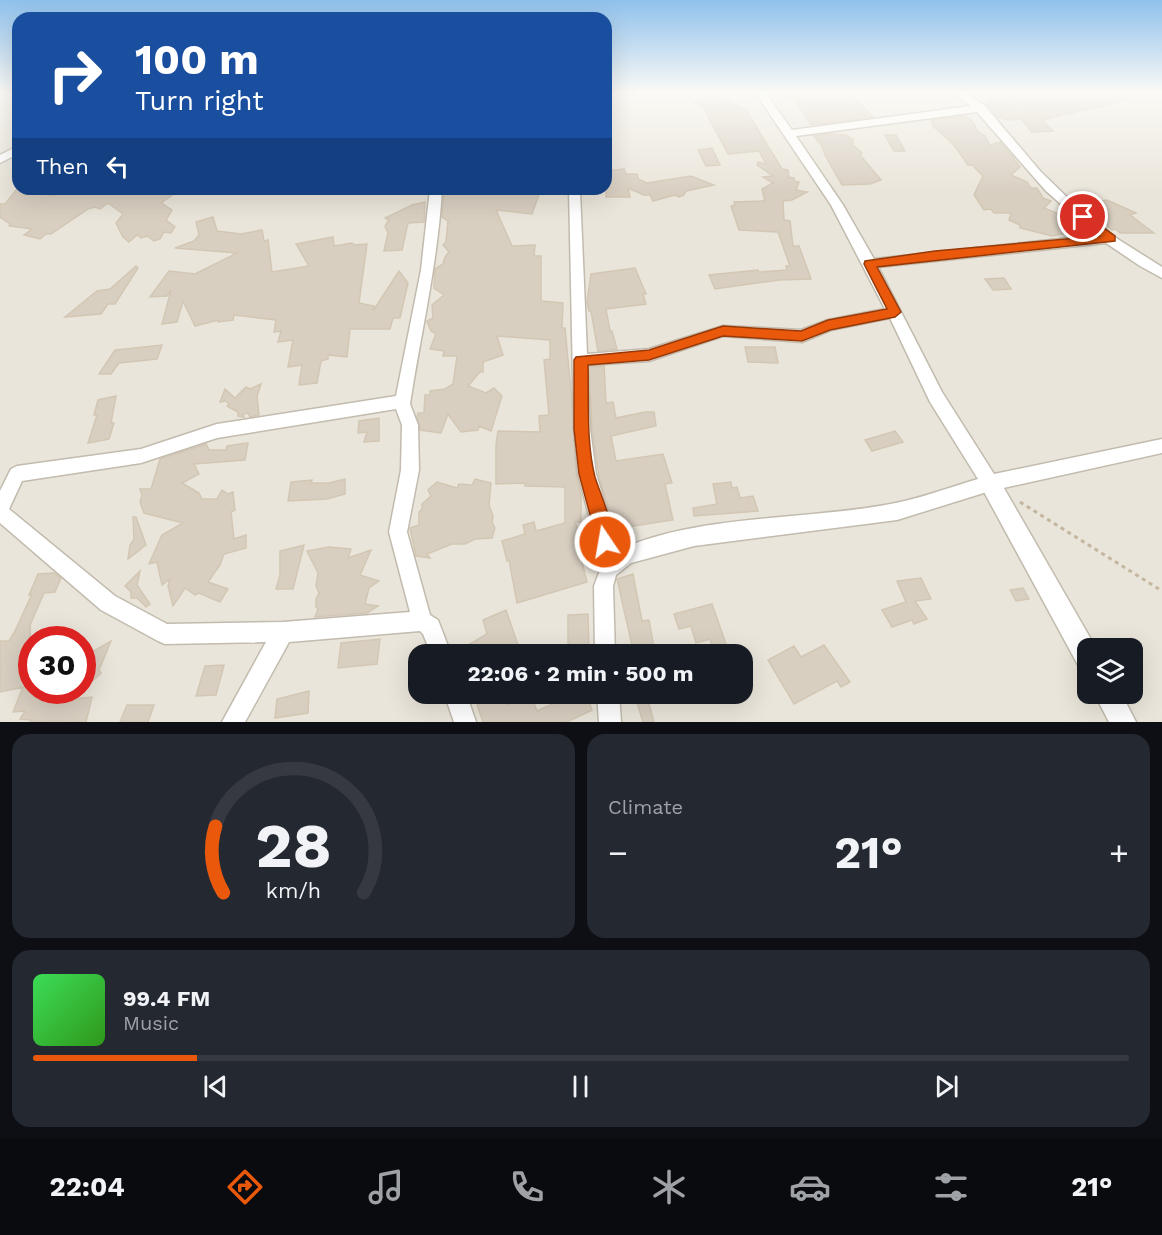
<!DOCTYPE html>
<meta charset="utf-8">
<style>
:root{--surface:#171b24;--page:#242831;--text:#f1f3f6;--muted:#9ea1a6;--line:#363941;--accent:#ea580c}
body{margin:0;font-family:"Work Sans",sans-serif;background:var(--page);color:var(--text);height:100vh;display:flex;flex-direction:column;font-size:22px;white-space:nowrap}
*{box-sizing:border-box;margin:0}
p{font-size:20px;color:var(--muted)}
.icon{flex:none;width:33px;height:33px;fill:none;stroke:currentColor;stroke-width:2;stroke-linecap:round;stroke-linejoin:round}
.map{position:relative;height:722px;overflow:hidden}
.side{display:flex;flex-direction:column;gap:12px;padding:12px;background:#0d0f14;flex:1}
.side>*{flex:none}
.banner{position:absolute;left:12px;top:12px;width:600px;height:183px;border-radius:18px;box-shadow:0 6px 24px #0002;background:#1a4fa0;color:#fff;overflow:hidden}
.buttons{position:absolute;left:1077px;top:638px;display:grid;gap:12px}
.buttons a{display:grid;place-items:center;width:66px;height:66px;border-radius:12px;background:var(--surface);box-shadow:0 6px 24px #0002;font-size:30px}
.speed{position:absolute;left:18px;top:626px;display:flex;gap:12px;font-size:30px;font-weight:700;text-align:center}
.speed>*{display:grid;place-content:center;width:78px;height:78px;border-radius:50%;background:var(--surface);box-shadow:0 6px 24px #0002;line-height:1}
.speed .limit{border:9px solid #d22;background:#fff;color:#111}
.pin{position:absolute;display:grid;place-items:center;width:51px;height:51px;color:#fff;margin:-26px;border:3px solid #fff;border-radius:50%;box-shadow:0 2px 6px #0007}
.me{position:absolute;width:66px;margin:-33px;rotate:348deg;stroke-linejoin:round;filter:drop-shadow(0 0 4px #0008)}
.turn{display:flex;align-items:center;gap:21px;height:126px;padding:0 24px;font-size:27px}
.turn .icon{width:78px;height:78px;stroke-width:2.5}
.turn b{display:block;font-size:42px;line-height:51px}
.then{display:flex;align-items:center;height:57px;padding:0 24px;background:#0003;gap:12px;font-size:22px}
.big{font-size:45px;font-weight:700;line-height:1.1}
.side .card{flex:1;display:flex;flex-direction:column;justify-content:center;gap:9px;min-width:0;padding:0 21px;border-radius:18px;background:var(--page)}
.side .dial{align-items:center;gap:0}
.dial svg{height:156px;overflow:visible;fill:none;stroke:var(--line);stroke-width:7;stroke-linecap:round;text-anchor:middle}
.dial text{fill:var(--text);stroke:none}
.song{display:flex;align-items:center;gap:18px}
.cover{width:72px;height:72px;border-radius:9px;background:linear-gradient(135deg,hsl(130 70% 55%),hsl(110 70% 35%))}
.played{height:6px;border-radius:3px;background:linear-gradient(90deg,var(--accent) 15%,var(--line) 15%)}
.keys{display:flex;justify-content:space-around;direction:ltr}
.heat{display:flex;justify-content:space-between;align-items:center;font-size:33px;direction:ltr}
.side .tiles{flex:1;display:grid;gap:12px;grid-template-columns:1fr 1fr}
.card:last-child{grid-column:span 2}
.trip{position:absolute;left:408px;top:644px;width:345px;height:60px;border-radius:18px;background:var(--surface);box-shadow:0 6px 24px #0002;font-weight:700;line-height:60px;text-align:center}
.tab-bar{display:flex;height:96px;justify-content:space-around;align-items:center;background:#090b0e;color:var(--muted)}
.tab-bar .icon{width:42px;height:42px}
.tab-bar .selected{color:var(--accent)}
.tab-bar b{font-size:27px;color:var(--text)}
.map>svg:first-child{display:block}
.residential{fill:#eae5da;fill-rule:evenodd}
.building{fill:#d8cfc1;stroke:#d3c7b4;stroke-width:1.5}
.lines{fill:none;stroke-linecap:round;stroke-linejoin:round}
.minor-casing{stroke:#c2bbae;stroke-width:3}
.tertiary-casing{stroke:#c2bbae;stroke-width:3}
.path{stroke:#c4b79f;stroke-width:3;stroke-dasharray:4 4;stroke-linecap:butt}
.minor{fill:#fff;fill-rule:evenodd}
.tertiary{fill:#fff;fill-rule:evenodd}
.route{fill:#ea580c;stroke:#983908;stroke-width:1.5}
</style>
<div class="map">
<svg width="1162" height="722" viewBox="0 0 1162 722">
<rect width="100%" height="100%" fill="#f6f3ec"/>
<path class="residential" d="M0 92H18V189H606V92H1162V722H0ZM32 639H82V690H32ZM1088 648H1132V693H1088ZM418 654H742V693H418Z"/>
<path class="building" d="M785 92H850L873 117 811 125 797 102Z
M1007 92H1113L1127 100 1042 120 1053 131 1032 132 1021 119 1009 120 998 117 987 105H989L986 101 1011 96Z
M713 93 746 110 782 169 788 170 789 177 794 178V181L799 182 796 190 807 192 792 200 783 201 784 220 790 221 793 246H799L811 279 779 280 715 289 709 275 758 270 759 272 787 270 786 266H790L778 232 739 230 731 206 735 205 734 202 765 201 762 189 773 183 763 177 773 176 757 165 758 162 766 164 759 151 728 154 703 107 694 102Z
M965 116 971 119 978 132 985 136 990 145 1000 142 1012 156 1020 167 1011 175 1027 182 1031 188H1037L1043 198 1051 201 1044 208 1078 222 1077 233 1072 232 1052 236 1020 228V225L1009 220 1011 213H994L991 209 984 210 974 195 983 176 972 165H968L954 145 933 126 931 120Z
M829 134 846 135 853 140V145L862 153 860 155 881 180 870 184 842 185 825 155 822 146 814 136Z
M885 135H896L905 151H894Z
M712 148 720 165 706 166 698 150Z
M624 169 626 174H637L638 179 647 183 691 176 714 185 686 191 684 195 679 197 675 195 653 201 650 195H644L628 188 630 197H606V171Z
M17 189H25L24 195 43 189 49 196 62 194 67 189H181L161 203 172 210 166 220 175 227 171 233 164 232 160 239 154 241 147 236 141 238 137 235 129 242 123 237 116 223 123 214 108 203 100 209 95 207 88 209 51 234H46L40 239 24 235 32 229 9 226 10 224 0 217V204H5Z
M499 189H541L532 214 496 210 512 246 535 245 534 256H541V301L563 303 562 328H565L571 391 576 474 581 496V522H575L583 543 582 562 587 582 517 603 509 560 507 561 502 541 525 534 523 525 534 522 536 531 565 523V487L525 486V483L496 484V444L498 431 540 432 539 416 549 415 544 360 550 359V340L497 336 503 355 483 362V372H480L468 386 486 393 494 388 502 396 491 431 479 426 478 430 461 432 448 414 441 433 420 430 417 417 418 413H424L425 395H430V391L445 389 453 384 457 356H443L444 351 430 349 436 334 431 331 427 321 433 318 432 305 444 295 434 288 435 269 443 264 445 257 449 252 443 245 446 242 448 221 442 217 444 195 448 190 473 193 484 191 500 195Z
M1107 200 1136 213 1130 215 1154 233H1120L1116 229 1112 230 1100 218 1092 215 1083 208H1097L1092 203Z
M425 202 424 222 408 223 402 250 384 251 388 233 385 226 389 220 385 218 412 205Z
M213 217 217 231 241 234 262 230 264 241 268 240 272 272 309 266 296 244 333 237 334 246 352 243 355 245 367 244 359 303 374 306 373 311 399 271 408 283 400 318H393L390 329H350L347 357 328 355V359L321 361 317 383 299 385 302 365 288 367 293 340 278 342 281 331 274 332 276 320 234 315 233 320 218 322V320L195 326 183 301 177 322 162 324 171 290 167 296 150 297 169 271 195 274 237 253 175 248 194 241 199 235 196 222Z
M136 266 138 268 115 304H108L101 314 65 317 97 291 110 289Z
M635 268 646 294H643L646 304 606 309 610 331H612L617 349 598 351 591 311H589L587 302 591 274Z
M1004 278 1011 289 993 290 985 279Z
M162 345 157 359 119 363 111 374H99L115 350Z
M745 347H775L778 363 748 362Z
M604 366 606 403 613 402 616 418 645 412H654L656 426 611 436 616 461 663 454 672 483 665 484 673 520 615 529 599 477 592 429 589 367Z
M261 384 257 396 259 415 250 417 248 413 243 414 244 417 238 416V412L227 406 229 404 226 401 220 402 225 389 235 398 246 387 250 389Z
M116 396 111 423H114L109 439 88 443 97 415H94L98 400Z
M379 418V441L364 442 367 432 358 433 359 421Z
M895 431 903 442 872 451 865 440Z
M248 443 245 460 194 464 199 474 182 483 199 493 202 499H217L222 490 228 494 233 492 235 510 231 512 234 539 246 535V548L224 554 220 565 208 582 228 589 220 602 199 593 195 595 185 588 173 606 168 586 170 579 162 585 157 562 149 564 162 535 183 523 144 513 140 502 142 495 140 489H151L160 459 206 444 209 450H226L227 446Z
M345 479V494L327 499 288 501 291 482 312 480 311 483H329Z
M475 479 491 483 489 505 493 516 492 522 495 528 492 538 475 539 465 544H452L427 554 430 558 416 556 410 528 419 525V512L422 509V504L431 496 428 490 437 482 457 488 459 484 472 485Z
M731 482 732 488 737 487 740 498 753 496 758 511 694 516 693 508 717 504 713 484Z
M133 517H136L146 545 128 559 130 545 134 539Z
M304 545 293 589H276L280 575V551Z
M329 547 351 549 348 558 371 550 360 575 379 581 369 588 365 604 378 606 367 613 315 617 318 609 316 607V599L319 593 316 586 318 573 307 551Z
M140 571 137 585 150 604 146 607 137 598H131V592L125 586Z
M54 573 61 578 55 592 44 593 30 625 32 690H82L71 699 92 697 86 722H30L32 720 20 719 25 711 13 712 23 687 0 692V641H9L15 631 32 594 29 595 38 574Z
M633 574 642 621 649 620 655 654H634L617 579Z
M921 578 931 599 915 601 927 619 914 624 912 620 892 627 882 610 906 602 897 581Z
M1023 588 1029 599 1016 601 1010 590Z
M712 604 726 644 730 654H715L710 639 696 643 691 626 679 629 674 614Z
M506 610 521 654H453L487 634 483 620Z
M588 614 589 654H568V615Z
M380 639 377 664 338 668 341 643Z
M111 641 99 670 101 673 82 690V658Z
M824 645 850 682 841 687 837 681 794 704 768 660 794 646 801 657Z
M224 665 216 695 196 696 205 666Z
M309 691 308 713 275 718 277 699Z
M503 693 508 705 530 693 537 711 577 693H586L592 710 567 722H483L477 705Z
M634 693H646L654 722H643Z
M127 705H154L148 722H120Z"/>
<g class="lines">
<g class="minor-casing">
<path id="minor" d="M755 92H765L792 130 971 106 952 92H965L985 106 1041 172 1069 199 1116 238 1162 267V278L1140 266 1106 243 878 267 942 392 994 474 1162 439V453L990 491 897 520 694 546 631 563 616 575 613 586 615 654H595L594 586 604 560 596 542 578 474 574 429 569 189 580 191 587 354 649 349 723 326 801 330 828 320 885 309 831 205ZM977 112 1046 191 1096 235 874 259 843 205 796 136ZM890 318 930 402 978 479C947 488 917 500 885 505 802 520 695 515 619 550L596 474 590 429 587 365 649 361 723 336 802 342 831 330Z
M18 146V154L0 163V155Z
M430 189H442C438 262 421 332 410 404L418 425 419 470 407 532 430 615 438 620 451 654H431L423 634 420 631 289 642 245 722H222L266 642 165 644 158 641 101 610 0 523V491L11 469 17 466 141 449 217 424 396 396 421 270ZM396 409 402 425 401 470 389 532 410 612 283 622 167 624 115 596 9 509 22 481 141 463 217 438Z
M444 693H466L476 722H454Z
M597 693H619L621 722H599Z"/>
</g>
<g class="tertiary-casing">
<path id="tertiary" d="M990 474 997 476 1096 648H1088V670L1079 667 983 490 980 483 983 476Z
M1094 693H1121L1136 722H1109Z"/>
</g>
<path class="path" d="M1020 502 1162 591"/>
<use href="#minor" class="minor"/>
<use href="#tertiary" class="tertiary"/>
</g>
<linearGradient id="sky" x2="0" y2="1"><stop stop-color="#8fc1ec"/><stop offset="0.48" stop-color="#fbfaf6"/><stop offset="1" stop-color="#fbfaf6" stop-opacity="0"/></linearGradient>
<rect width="1162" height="193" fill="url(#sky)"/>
<path class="route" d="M1083 213 1115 236V241L877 267 901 312 895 317 830 330 802 341 723 336 649 360 588 365C589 401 586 441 595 477 600 494 618 532 611 548L605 550 599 548 579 474 574 429V360L576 357 649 350 723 326 801 331 828 320 887 309 864 264 865 261 935 251 1099 236 1079 220 1078 217Z"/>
</svg>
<div class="buttons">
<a><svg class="icon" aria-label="layers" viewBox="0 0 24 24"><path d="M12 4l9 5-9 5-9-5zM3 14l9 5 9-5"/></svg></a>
</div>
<div class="speed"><div class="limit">30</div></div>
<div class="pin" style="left:1083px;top:217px;background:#d93025"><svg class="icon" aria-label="arrive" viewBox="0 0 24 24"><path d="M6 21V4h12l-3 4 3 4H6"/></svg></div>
<svg class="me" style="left:605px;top:542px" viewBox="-20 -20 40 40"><circle r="17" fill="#ea580c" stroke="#fff" stroke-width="3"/><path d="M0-11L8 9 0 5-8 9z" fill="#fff"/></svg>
<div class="trip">22:06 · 2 min · 500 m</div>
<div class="banner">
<div class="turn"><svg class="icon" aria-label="right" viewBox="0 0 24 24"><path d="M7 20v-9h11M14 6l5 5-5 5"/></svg><div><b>100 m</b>Turn right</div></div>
<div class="then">Then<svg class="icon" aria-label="left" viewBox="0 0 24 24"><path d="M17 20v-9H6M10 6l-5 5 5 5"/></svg></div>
</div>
</div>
<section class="side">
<div class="tiles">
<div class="card dial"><svg viewBox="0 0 100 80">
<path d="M14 69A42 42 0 1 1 86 69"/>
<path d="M14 69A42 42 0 0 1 10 35" stroke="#ea580c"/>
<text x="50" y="56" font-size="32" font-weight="700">28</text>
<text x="50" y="72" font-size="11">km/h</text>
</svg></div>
<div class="card"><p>Climate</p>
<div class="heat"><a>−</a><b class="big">21°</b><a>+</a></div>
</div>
<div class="card">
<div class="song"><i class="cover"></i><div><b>99.4 FM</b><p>Music</p></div></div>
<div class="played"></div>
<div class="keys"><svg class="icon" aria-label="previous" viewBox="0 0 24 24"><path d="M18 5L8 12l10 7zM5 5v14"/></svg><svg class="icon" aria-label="pause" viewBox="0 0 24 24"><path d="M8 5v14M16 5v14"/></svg><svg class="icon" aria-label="next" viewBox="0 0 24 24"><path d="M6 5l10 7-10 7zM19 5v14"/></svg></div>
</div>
</div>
</section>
<nav class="tab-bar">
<b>22:04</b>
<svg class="icon selected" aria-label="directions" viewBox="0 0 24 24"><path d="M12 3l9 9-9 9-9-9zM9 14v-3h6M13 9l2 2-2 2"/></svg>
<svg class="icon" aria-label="music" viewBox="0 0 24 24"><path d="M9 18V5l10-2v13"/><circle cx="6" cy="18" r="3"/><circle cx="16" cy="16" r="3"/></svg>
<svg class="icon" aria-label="phone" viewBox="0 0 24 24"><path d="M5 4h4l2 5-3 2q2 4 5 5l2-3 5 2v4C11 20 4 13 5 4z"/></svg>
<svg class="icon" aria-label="climate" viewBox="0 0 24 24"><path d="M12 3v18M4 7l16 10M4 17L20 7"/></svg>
<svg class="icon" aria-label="car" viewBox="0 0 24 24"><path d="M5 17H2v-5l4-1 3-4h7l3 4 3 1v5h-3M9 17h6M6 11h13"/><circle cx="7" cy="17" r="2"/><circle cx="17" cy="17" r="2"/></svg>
<svg class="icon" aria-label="filters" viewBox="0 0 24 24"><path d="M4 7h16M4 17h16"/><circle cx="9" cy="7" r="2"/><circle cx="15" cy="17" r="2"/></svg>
<b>21°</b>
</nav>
